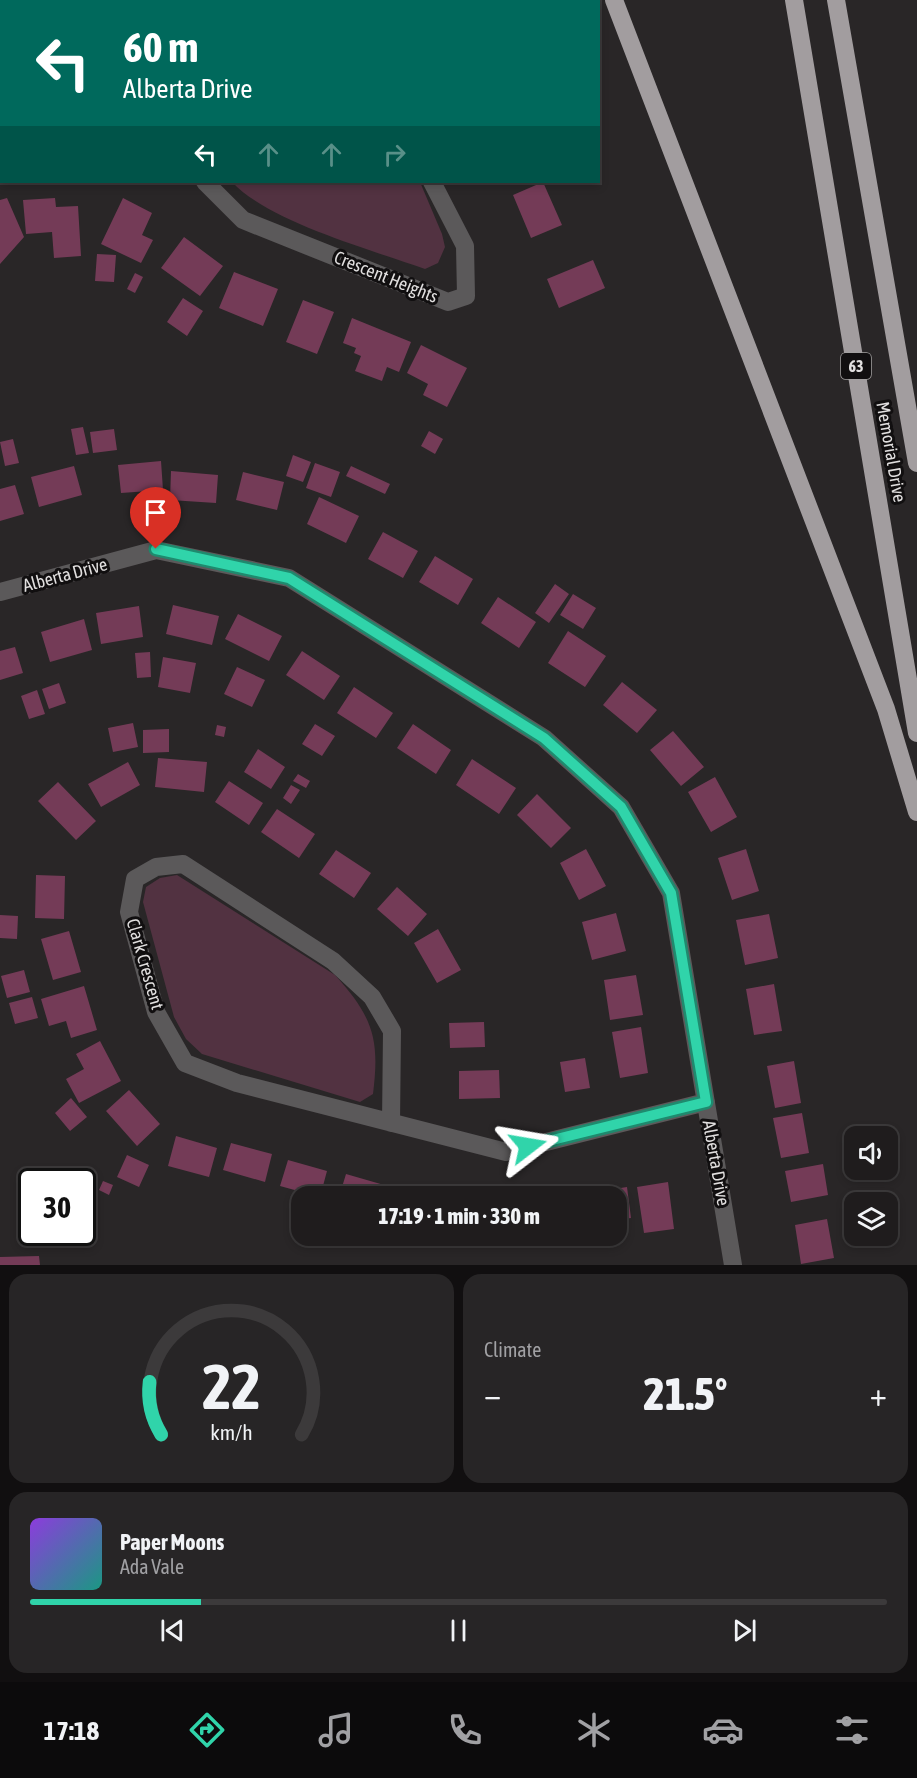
<!DOCTYPE html>
<meta charset="utf-8">
<style>
:root{--surface:#1f1c1d;--page:#272526;--text:#f1f3f6;--muted:#a1a1a4;--line:#3c3a3b;--accent:#30d4aa}
body{margin:0;font-family:"Asap Condensed",sans-serif;background:var(--page);color:var(--text);height:100vh;display:flex;flex-direction:column;font-size:22px;white-space:nowrap}
*{box-sizing:border-box;margin:0}
p{font-size:20px;color:var(--muted)}
.icon{flex:none;width:33px;height:33px;fill:none;stroke:currentColor;stroke-width:2;stroke-linecap:round;stroke-linejoin:round}
.map{position:relative;height:1265px;overflow:hidden}
.details{display:flex;flex-direction:column;gap:9px;padding:9px;background:#110f10;flex:1}
.details>*{flex:none}
.top-card{position:absolute;left:0px;top:0px;width:600px;height:183px;box-shadow:0 3px 9px #0003,0 0 0 2px var(--line);background:#00695c;color:#fff;overflow:hidden}
.tools{position:absolute;left:844px;top:1126px;display:grid;gap:12px}
.tools a{display:grid;place-items:center;width:54px;height:54px;border-radius:12px;background:var(--surface);box-shadow:0 3px 9px #0003,0 0 0 2px var(--line);font-size:30px}
.speed{position:absolute;left:18px;top:1168px;display:flex;gap:12px;font-size:30px;font-weight:700;text-align:center}
.speed>*{display:grid;place-content:center;width:78px;height:78px;border-radius:50%;background:var(--surface);box-shadow:0 3px 9px #0003,0 0 0 2px var(--line);line-height:1}
.speed .limit{border:3px solid #111;border-radius:9px;background:#fff;color:#111}
.pin{position:absolute;display:grid;place-items:center;width:51px;height:51px;color:#fff;margin:-62px -26px;border-radius:50% 50% 50% 0;rotate:-45deg;box-shadow:0 0 6px #0007}
.pin .icon{rotate:45deg}
.me{position:absolute;width:66px;margin:-33px;rotate:76deg;stroke-linejoin:round;filter:drop-shadow(0 0 4px #0008)}
.turn{display:flex;align-items:center;gap:21px;height:126px;padding:0 24px;font-size:27px}
.turn .icon{width:78px;height:78px;stroke-width:2.5}
.turn b{display:block;font-size:42px;line-height:51px}
.lanes{display:flex;align-items:center;height:57px;padding:0 24px;background:#0003;justify-content:center;gap:30px;direction:ltr}
.lanes .off{opacity:.35}
.big{font-size:45px;font-weight:800;line-height:1.1}
.details .widget{flex:1;display:flex;flex-direction:column;justify-content:center;gap:9px;min-width:0;padding:0 21px;border-radius:18px;background:var(--page)}
.details .dial{align-items:center;gap:0}
.dial svg{height:156px;overflow:visible;fill:none;stroke:var(--line);stroke-width:7;stroke-linecap:round;text-anchor:middle}
.dial text{fill:var(--text);stroke:none}
.song{display:flex;align-items:center;gap:18px}
.cover{width:72px;height:72px;border-radius:9px;background:linear-gradient(135deg,hsl(270 70% 55%),hsl(170 70% 35%))}
.played{height:6px;border-radius:3px;background:linear-gradient(90deg,var(--accent) 20%,var(--line) 20%)}
.keys{display:flex;justify-content:space-around;direction:ltr}
.heat{display:flex;justify-content:space-between;align-items:center;font-size:33px;direction:ltr}
.details .tiles{flex:1;display:grid;gap:9px;grid-template-columns:1fr 1fr}
.widget:last-child{grid-column:span 2}
.trip{position:absolute;left:291px;top:1186px;width:336px;height:60px;border-radius:18px;background:var(--surface);box-shadow:0 3px 9px #0003,0 0 0 2px var(--line);font-weight:800;line-height:60px;text-align:center}
.tabs{display:flex;height:96px;justify-content:space-around;align-items:center;background:#0c0b0c;color:var(--muted)}
.tabs .icon{width:42px;height:42px}
.tabs .current{color:var(--accent)}
.tabs b{font-size:27px;color:var(--text)}
.map>svg:first-child{display:block}
.green{fill:#523241}
.building{fill:#743b57}
.lines{fill:none;stroke-linecap:round;stroke-linejoin:round}
.minor{stroke:#5b595a;stroke-width:18}
.highway{stroke:#a29d9f;stroke-width:18}
.route-casing{stroke:#1f8a6e;stroke-width:15}
.route{stroke:#30d4aa;stroke-width:10}
.labels{text-anchor:middle;stroke-width:6;stroke-linejoin:round;paint-order:stroke}
.shield{fill:#110f10;stroke:#a3a1a1;stroke-width:1.5}
.shield-label{font-size:16px;font-weight:bold;fill:#e1dfdf}
.street-label{font-size:18px;fill:#e1dfdf;stroke:#110f10}
</style>
<div class="map">
<svg width="917" height="1265" viewBox="0 0 917 1265">
<rect width="100%" height="100%" fill="#292627"/>
<path class="green" d="M232 182H420L442 234 445 247 438 263 425 269C372 250 269 222 232 182Z
M177 875 335 975C373 1017 380 1039 373 1094L360 1102 202 1054 186 1039 174 1017 143 902 146 887 160 878Z"/>
<path class="building" d="M543 182 562 225 531 238 513 195Z
M7 198 24 237 0 264V200Z
M55 198 56 207 78 206 81 256 54 258 52 232 26 234 23 200Z
M123 198 152 213 142 235 153 240 141 263 101 244Z
M184 237 223 266 200 296 161 268Z
M97 254 116 255 114 282 95 281Z
M593 260 605 288 559 308 547 279Z
M234 272 278 289 263 326 219 308Z
M135 273 143 277 135 293 127 289Z
M183 298 203 311 187 336 167 322Z
M303 300 334 312 317 354 286 342Z
M352 318 411 342 399 372 387 367 382 381 355 371 361 356 354 353 356 348 343 343Z
M421 345 467 368 447 407 423 395 428 384 407 373Z
M83 427 89 453 76 455 71 429Z
M114 429 117 450 93 453 90 432Z
M429 431 443 439 435 454 421 446Z
M13 439 19 463 5 466 0 442Z
M293 455 311 462 303 482 286 476Z
M161 461 163 490 121 493 118 465Z
M315 463 340 472 331 497 306 488Z
M74 466 82 495 39 507 31 477Z
M351 466 390 484 385 494 346 476Z
M171 471 218 475 216 503 170 500Z
M243 472 284 482 277 510 236 500Z
M15 485 24 514 0 521V489Z
M319 497 359 516 346 543 307 524Z
M383 532 418 551 403 578 368 559Z
M435 556 473 579 458 605 419 582Z
M555 584 569 594 549 623 535 613Z
M573 594 596 608 583 629 560 615Z
M498 597 536 622 519 648 481 623Z
M173 605 219 616 212 645 166 634Z
M139 606 143 637 101 644 96 613Z
M238 614 282 636 269 661 225 639Z
M84 619 92 650 50 662 41 632Z
M568 631 606 656 585 687 548 663Z
M15 647 23 673 0 680V651Z
M302 651 340 676 324 700 286 675Z
M150 652 151 677 137 678 135 653Z
M163 657 196 663 190 693 158 687Z
M237 667 265 680 252 707 224 694Z
M622 682 657 710 637 733 603 705Z
M59 683 66 703 49 709 42 689Z
M354 687 393 713 376 738 337 713Z
M37 690 45 714 29 719 21 696Z
M133 723 138 747 113 752 108 728Z
M315 724 335 736 322 756 302 744Z
M413 724 451 750 436 774 397 748Z
M217 725 226 727 224 737 215 735Z
M169 729V752L143 753V730Z
M673 731 704 767 681 786 650 750Z
M258 749 285 767 271 789 244 772Z
M158 758 207 762 204 792 155 787Z
M472 759 516 788 499 814 456 785Z
M128 762 140 785 101 807 88 784Z
M298 774 310 781 306 788 293 781Z
M715 777 737 817 711 832 688 792Z
M229 781 263 803 249 825 215 802Z
M58 782 96 821 76 840 38 801Z
M291 785 300 790 291 804 283 798Z
M537 794 571 828 551 848 517 815Z
M277 809 315 834 299 858 261 832Z
M586 849 606 886 579 900 560 863Z
M746 849 759 891 732 900 718 858Z
M336 850 371 873 354 898 319 874Z
M36 875 65 876 64 919 35 918Z
M397 887 427 914 408 936 377 909Z
M616 913 626 951 592 960 582 922Z
M769 914 778 958 745 965 736 920Z
M0 915 18 916 17 939 0 938Z
M438 929 461 970 437 983 414 943Z
M69 931 81 972 53 980 41 939Z
M24 970 30 992 7 998 1 976Z
M636 975 643 1015 610 1020 604 980Z
M774 984 782 1031 754 1035 746 989Z
M84 986 97 1030 71 1038 66 1021 49 1026 41 999Z
M32 997 38 1018 15 1024 9 1003Z
M484 1022 485 1047 450 1048 449 1023Z
M641 1027 648 1073 620 1078 612 1032Z
M100 1041 121 1081 79 1103 66 1079 84 1069 76 1054Z
M585 1058 590 1088 565 1092 560 1062Z
M794 1061 801 1103 775 1108 767 1066Z
M499 1070 500 1098 459 1099V1071Z
M129 1090 160 1124 137 1146 106 1111Z
M71 1098 87 1117 70 1131 55 1113Z
M802 1113 809 1153 781 1158 773 1118Z
M176 1136 217 1148 209 1177 168 1166Z
M231 1143 272 1154 265 1182 223 1170Z
M127 1155 149 1165 139 1187 117 1177Z
M288 1160 327 1171 320 1197 280 1186Z
M823 1164 828 1195 791 1202 785 1171Z
M346 1174 391 1187 388 1197H339Z
M103 1181 113 1185 109 1195 99 1190Z
M668 1182 674 1229 644 1233 637 1187Z
M627 1187 631 1218 616 1220V1197H589V1193Z
M827 1219 834 1258 801 1264 795 1225Z
M482 1236H513V1241Z
M39 1256 40 1265H0V1257Z"/>
<g class="lines">
<path class="minor" d="M143 0V2
M0 159H2
M205 182 243 220 448 302 466 296 465 246 432 182
M0 592 156 550 289 578 544 738 621 807 671 893 733 1265
M391 1123 392 1031 372 997 333 961 183 864 156 867 135 879 129 912 156 1012 185 1063 237 1083 506 1152 706 1102"/>
<path class="highway" d="M614 0 886 709 917 812
M794 0 917 733
M836 0 917 463"/>
</g>
<g class="lines">
<g class="route-casing">
<path id="route" d="M156 549 289 578 544 738 621 807 671 893 706 1102 528 1146"/>
</g>
<use href="#route" class="route"/>
</g>
<g class="labels">
<rect class="shield" x="841" y="353" width="30" height="26" rx="4.5"/>
<g class="shield-label">
<text x="856" y="372">63</text>
</g>
<g class="street-label">
<text transform="translate(386 277) rotate(22)" y="6">Crescent Heights</text>
<text transform="translate(891 452) rotate(80)" y="6">Memorial Drive</text>
<text transform="translate(65 575) rotate(-15)" y="6">Alberta Drive</text>
<text transform="translate(145 964) rotate(74)" y="6">Clark Crescent</text>
<text transform="translate(716 1163) rotate(80)" y="6">Alberta Drive</text>
</g>
</g>
</svg>
<div class="tools">
<a><svg class="icon" aria-label="sound" viewBox="0 0 24 24"><path d="M4 9h4l5-4v14l-5-4H4zM17 9q2 3 0 6"/></svg></a>
<a><svg class="icon" aria-label="layers" viewBox="0 0 24 24"><path d="M12 4l9 5-9 5-9-5zM3 14l9 5 9-5"/></svg></a>
</div>
<div class="speed"><div class="limit">30</div></div>
<div class="pin" style="left:156px;top:549px;background:#d93025"><svg class="icon" aria-label="arrive" viewBox="0 0 24 24"><path d="M6 21V4h12l-3 4 3 4H6"/></svg></div>
<svg class="me" style="left:528px;top:1146px" viewBox="-20 -20 40 40"><path d="M0-17L14 15 0 8-14 15z" fill="#30d4aa" stroke="#fff" stroke-width="4"/></svg>
<div class="trip">17:19 · 1 min · 330 m</div>
<div class="top-card">
<div class="turn"><svg class="icon" aria-label="left" viewBox="0 0 24 24"><path d="M17 20v-9H6M10 6l-5 5 5 5"/></svg><div><b>60 m</b>Alberta Drive</div></div>
<div class="lanes"><svg class="icon" aria-label="left" viewBox="0 0 24 24"><path d="M17 20v-9H6M10 6l-5 5 5 5"/></svg><svg class="icon off" aria-label="ahead" viewBox="0 0 24 24"><path d="M12 20V5M6 11l6-6 6 6"/></svg><svg class="icon off" aria-label="ahead" viewBox="0 0 24 24"><path d="M12 20V5M6 11l6-6 6 6"/></svg><svg class="icon off" aria-label="right" viewBox="0 0 24 24"><path d="M7 20v-9h11M14 6l5 5-5 5"/></svg></div>
</div>
</div>
<section class="details">
<div class="tiles">
<div class="widget dial"><svg viewBox="0 0 100 80">
<path d="M14 69A42 42 0 1 1 86 69"/>
<path d="M14 69A42 42 0 0 1 8 42" stroke="#30d4aa"/>
<text x="50" y="56" font-size="32" font-weight="700">22</text>
<text x="50" y="72" font-size="11">km/h</text>
</svg></div>
<div class="widget"><p>Climate</p>
<div class="heat"><a>−</a><b class="big">21.5°</b><a>+</a></div>
</div>
<div class="widget">
<div class="song"><i class="cover"></i><div><b>Paper Moons</b><p>Ada Vale</p></div></div>
<div class="played"></div>
<div class="keys"><svg class="icon" aria-label="previous" viewBox="0 0 24 24"><path d="M18 5L8 12l10 7zM5 5v14"/></svg><svg class="icon" aria-label="pause" viewBox="0 0 24 24"><path d="M8 5v14M16 5v14"/></svg><svg class="icon" aria-label="next" viewBox="0 0 24 24"><path d="M6 5l10 7-10 7zM19 5v14"/></svg></div>
</div>
</div>
</section>
<nav class="tabs">
<b>17:18</b>
<svg class="icon current" aria-label="directions" viewBox="0 0 24 24"><path d="M12 3l9 9-9 9-9-9zM9 14v-3h6M13 9l2 2-2 2"/></svg>
<svg class="icon" aria-label="music" viewBox="0 0 24 24"><path d="M9 18V5l10-2v13"/><circle cx="6" cy="18" r="3"/><circle cx="16" cy="16" r="3"/></svg>
<svg class="icon" aria-label="phone" viewBox="0 0 24 24"><path d="M5 4h4l2 5-3 2q2 4 5 5l2-3 5 2v4C11 20 4 13 5 4z"/></svg>
<svg class="icon" aria-label="climate" viewBox="0 0 24 24"><path d="M12 3v18M4 7l16 10M4 17L20 7"/></svg>
<svg class="icon" aria-label="car" viewBox="0 0 24 24"><path d="M5 17H2v-5l4-1 3-4h7l3 4 3 1v5h-3M9 17h6M6 11h13"/><circle cx="7" cy="17" r="2"/><circle cx="17" cy="17" r="2"/></svg>
<svg class="icon" aria-label="filters" viewBox="0 0 24 24"><path d="M4 7h16M4 17h16"/><circle cx="9" cy="7" r="2"/><circle cx="15" cy="17" r="2"/></svg>
</nav>
